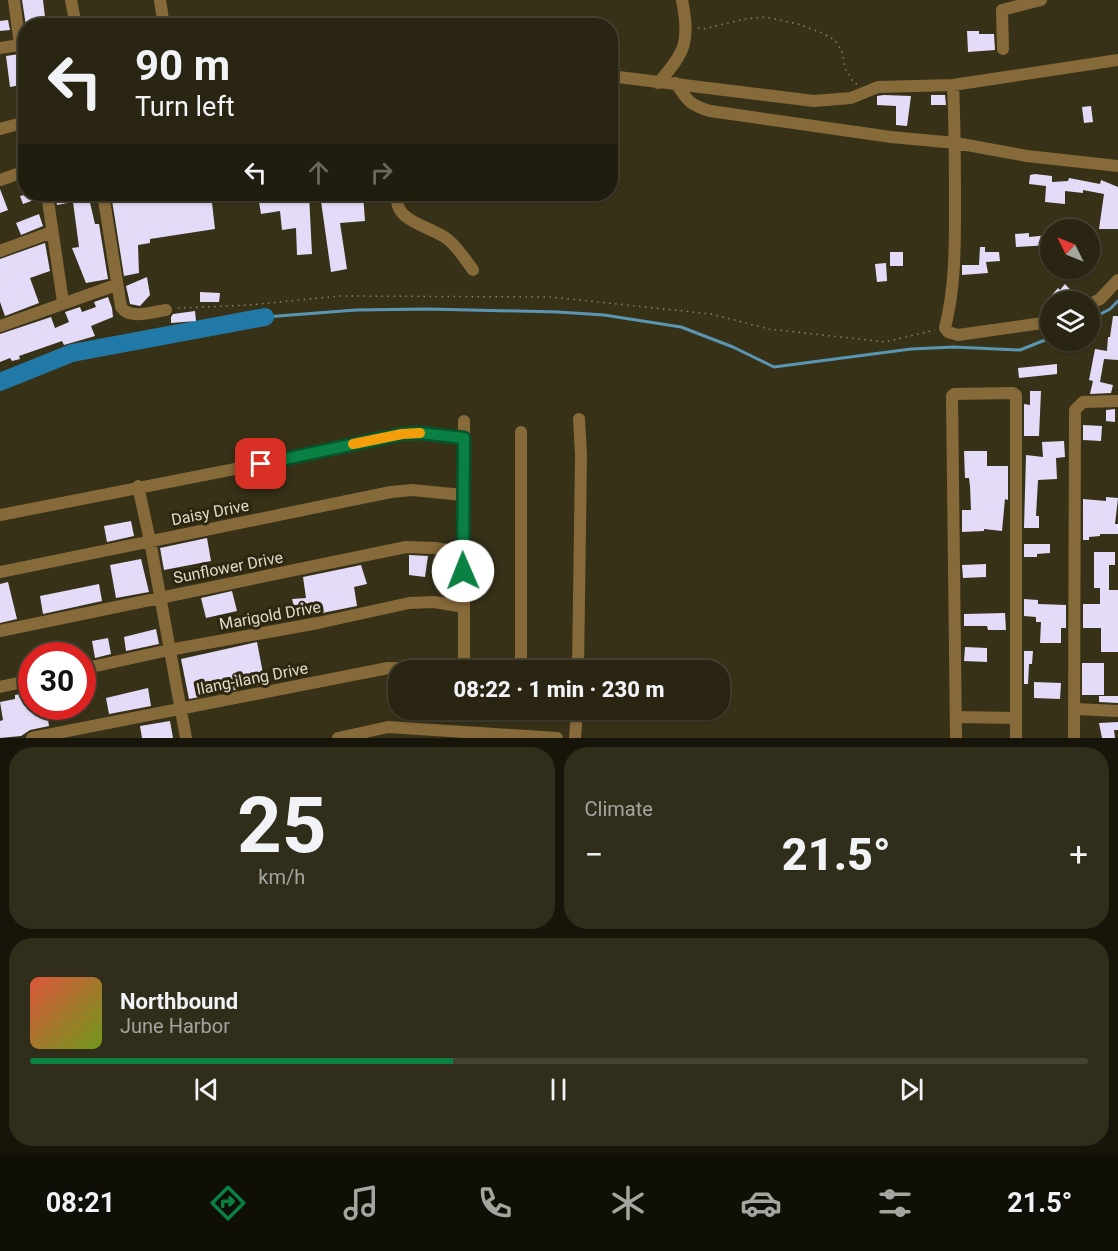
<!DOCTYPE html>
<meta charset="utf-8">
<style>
:root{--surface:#292512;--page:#312d1b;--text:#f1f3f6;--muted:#a5a59f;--line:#454232;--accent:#0b8043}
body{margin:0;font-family:Roboto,sans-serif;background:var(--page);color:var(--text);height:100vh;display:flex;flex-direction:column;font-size:22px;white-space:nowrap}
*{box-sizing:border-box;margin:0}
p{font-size:20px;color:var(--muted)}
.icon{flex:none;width:33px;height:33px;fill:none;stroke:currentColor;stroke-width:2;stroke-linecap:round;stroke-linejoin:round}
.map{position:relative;height:738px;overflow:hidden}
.panel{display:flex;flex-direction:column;gap:9px;padding:9px;background:#17140a;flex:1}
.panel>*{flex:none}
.hud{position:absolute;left:18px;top:18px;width:600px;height:183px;border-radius:24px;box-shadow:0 2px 4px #0004,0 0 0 2px var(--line);background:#292512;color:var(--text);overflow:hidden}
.needle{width:39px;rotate:313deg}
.tools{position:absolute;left:1040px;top:219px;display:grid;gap:12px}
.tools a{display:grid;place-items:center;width:60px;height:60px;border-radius:50%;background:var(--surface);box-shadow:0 2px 4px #0004,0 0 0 2px var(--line);font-size:30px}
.speed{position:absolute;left:18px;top:642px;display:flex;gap:12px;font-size:30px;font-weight:700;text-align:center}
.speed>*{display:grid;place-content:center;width:78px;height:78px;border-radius:50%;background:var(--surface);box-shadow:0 2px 4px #0004,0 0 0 2px var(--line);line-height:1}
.speed .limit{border:9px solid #d22;background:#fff;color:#111}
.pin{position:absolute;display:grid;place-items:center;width:51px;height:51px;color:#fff;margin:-26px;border-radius:12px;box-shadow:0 3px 9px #0006}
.me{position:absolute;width:66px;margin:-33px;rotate:359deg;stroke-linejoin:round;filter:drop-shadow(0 0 4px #0008)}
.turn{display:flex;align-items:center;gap:21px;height:126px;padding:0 18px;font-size:27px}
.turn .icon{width:78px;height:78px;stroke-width:2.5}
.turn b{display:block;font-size:42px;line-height:51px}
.lanes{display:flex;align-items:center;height:57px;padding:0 18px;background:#0003;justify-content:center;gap:30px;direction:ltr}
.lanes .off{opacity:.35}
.big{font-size:45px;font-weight:800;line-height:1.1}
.panel .card{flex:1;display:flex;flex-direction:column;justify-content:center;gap:9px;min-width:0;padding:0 21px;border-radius:24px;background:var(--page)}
.panel .dial{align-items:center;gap:0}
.dial b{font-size:78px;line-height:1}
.song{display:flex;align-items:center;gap:18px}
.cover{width:72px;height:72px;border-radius:9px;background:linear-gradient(135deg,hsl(10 70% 55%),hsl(80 70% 35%))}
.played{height:6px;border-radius:3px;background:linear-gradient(90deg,var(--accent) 40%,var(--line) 40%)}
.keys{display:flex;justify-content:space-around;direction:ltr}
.heat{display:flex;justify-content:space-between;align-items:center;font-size:33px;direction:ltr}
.panel .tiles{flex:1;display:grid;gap:9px;grid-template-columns:1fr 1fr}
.card:last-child{grid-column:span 2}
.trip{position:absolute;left:388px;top:660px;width:342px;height:60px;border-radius:24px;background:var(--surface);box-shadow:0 2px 4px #0004,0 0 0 2px var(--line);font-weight:800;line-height:60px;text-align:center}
.menu{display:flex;height:96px;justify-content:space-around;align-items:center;background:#100f07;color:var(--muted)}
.menu .icon{width:42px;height:42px}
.menu .on{color:var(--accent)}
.menu b{font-size:27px;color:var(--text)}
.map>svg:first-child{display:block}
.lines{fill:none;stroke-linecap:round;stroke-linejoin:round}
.stream{stroke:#5a96b3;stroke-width:3}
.river{stroke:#2179a8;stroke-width:18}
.building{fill:#e3dbf8}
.path{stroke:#87826e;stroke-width:1.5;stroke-dasharray:1.5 4.5;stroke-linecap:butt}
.minor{stroke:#876a39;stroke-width:12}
.route-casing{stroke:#07532c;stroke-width:15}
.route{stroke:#0b8043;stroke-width:10}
.slow{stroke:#f59e0b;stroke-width:10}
.labels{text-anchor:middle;stroke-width:6;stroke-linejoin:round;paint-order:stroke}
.street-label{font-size:16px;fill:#dfdbcd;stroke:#2d270f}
</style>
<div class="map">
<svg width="1118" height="738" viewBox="0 0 1118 738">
<rect width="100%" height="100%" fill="#373118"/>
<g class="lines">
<path class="stream" d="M265 317 356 310 429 309 558 312 604 315 681 327 733 347 774 367 911 349 954 347 1020 350 1050 338
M1089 320 1110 309 1118 301"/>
<path class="river" d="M0 382 72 353 265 317"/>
</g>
<path class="building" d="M22 0H43L46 26H26Z
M8 20 10 30 0 31V21Z
M967 31H979V34H994L995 50 968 52Z
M26 53V84L10 87 6 56Z
M884 95 911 96 907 126 896 125V106L877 105V96Z
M931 95H945L946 105H931Z
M1091 106 1093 122 1084 123 1082 107Z
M1035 174 1052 176V182L1068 181 1069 178 1100 184 1101 180 1118 187V229H1099L1104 194 1083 190V193L1065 191V204L1045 202 1046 186 1029 184 1030 175Z
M0 189 8 210 0 213Z
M28 194H35L37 199 23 204 20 196Z
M55 194H88L95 224H99L108 279 86 283 72 248 79 247 73 202 57 205Z
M111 194H141L142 196 156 194H211L215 229 150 239V243L138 245 139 273 124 276Z
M277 194H309L312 254 297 255 296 228 282 230 280 211 261 214 258 196Z
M320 194H363L365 221 340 223 347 269 331 272Z
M39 214 43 226 21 235 16 223Z
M1029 233V237L1050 235V245L1016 247 1015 234Z
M45 243 50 271 30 278 39 303 5 316 0 302V259Z
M980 247H985V252H999L1000 261 986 262 988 273 962 275V265H979Z
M890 252H903V266H890Z
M886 263 887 281 877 282 875 264Z
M147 277 150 295 140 306 130 304 126 286Z
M1065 284 1082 302H1046L1058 288 1060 290Z
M200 292 220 293 219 302H200Z
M108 297 112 308 113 317 91 326 95 336 64 345 62 341 19 356 20 359 12 361 10 358 0 362V334L51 317 55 328 69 322 65 312 80 307 82 312 96 307 94 302Z
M195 311 196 321 171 323V317L173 314Z
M1113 316H1118V360L1104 359 1100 382 1113 385 1111 393 1090 394 1093 381 1089 380 1095 349 1107 351 1108 337H1110Z
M1057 364V374L1019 378 1018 368Z
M1030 391H1041L1039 436H1024V404L1030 405Z
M1115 409V422L1106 421V410Z
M1083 425 1102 426 1101 441 1083 440Z
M1064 441 1065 457 1056 458 1057 479 1038 480 1036 516H1039V528H1024L1026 455 1043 457 1042 442Z
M964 451H987V466H1008V500L1005 499 1002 531 984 529V531L962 532V510H971L970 486 969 478H965Z
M1106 497 1118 498 1115 524H1118V534H1100V536L1089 537V540H1083V499L1106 501Z
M131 521 134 536 107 542 104 526Z
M207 538 211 561 164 570 160 548Z
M1024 544H1050V553L1037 554V557H1024Z
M1094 552H1115V565H1109V590H1118V652H1101V628H1083V604H1100V588H1094Z
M409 555 428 556 425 577 409 575Z
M141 559 149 592 116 598 110 565Z
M986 564V577L963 578 962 565Z
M361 565 367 584 354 587 357 606 297 618 292 599 306 598 303 577Z
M8 582 17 619 0 623V584Z
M99 584 102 601 43 614 40 596Z
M232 591 237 611 206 618 201 598Z
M1024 599 1038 600V604L1066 605V628H1061V643H1040L1041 622H1036V617L1024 616Z
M1005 613 1006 630H988L987 626H964V614Z
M156 629 159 644 126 651 124 637Z
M108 638 111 654 95 658 92 641Z
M257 642 265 684 189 699 181 659Z
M965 647 987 648V662L964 661Z
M1024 651H1033L1032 664H1029L1028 684H1024Z
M1082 663H1104V695H1082Z
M1034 682 1061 683 1060 699 1034 698Z
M148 688 151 706 109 714 106 698Z
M32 692V706H46L49 726 30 730 21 736 0 738V721L3 720 0 702 15 699V695Z
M1099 696H1118V703L1099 702Z
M170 721 173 738H142L140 726Z
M1118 722V730H1114L1115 738H1102L1099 723Z"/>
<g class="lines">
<path class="path" d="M698 28 703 29 745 19 765 17 798 24 822 33 835 40 842 51 845 68 854 83 857 84
M178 308 249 305 340 296 551 297 711 314 769 329 885 342 935 330"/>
<path class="minor" d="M14 0 20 45
M71 0 76 26
M160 0 164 26
M0 48 26 44
M1003 49 1002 10 1041 0
M610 76 814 101 851 98 878 87 953 85 1118 60
M658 83C686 52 690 41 682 0
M676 83C687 100 689 105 710 111L891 137 956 143 1027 156 1118 166
M953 85C955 126 955 167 955 209 955 250 955 288 945 328L948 332 958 335 1050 322
M0 129 26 122
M0 180 26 171
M47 194 63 302
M103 194 121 307C130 320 152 312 166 310
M398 194C391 221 430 226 446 238 457 246 465 259 473 270
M0 251 52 232
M1089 305 1100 299 1118 280
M0 326 116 285
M138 486 150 541 186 738
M0 515 261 464 402 434 420 433 464 438
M0 572 391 492 412 490 463 495
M0 631 406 547 435 548 463 553
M82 669 169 650 318 623 409 603 434 602 464 607
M464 670V421
M521 670V432
M578 670 581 455 579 419
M0 687 32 680
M1075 709 1118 711
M956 717 1016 718
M32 738 388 668 479 670
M338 738 388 727 557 738
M575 738 577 710
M956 738 952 396 954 394 1013 393 1016 395V738
M1074 738 1075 410 1083 402 1118 401"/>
</g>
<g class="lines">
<g class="route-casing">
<path id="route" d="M261 464 402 434 420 433 464 438 463 571"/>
</g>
<use href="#route" class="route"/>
<path class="slow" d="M353 444 402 434 420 433"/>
</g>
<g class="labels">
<g class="street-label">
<text transform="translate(210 512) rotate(-11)" y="6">Daisy Drive</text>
<text transform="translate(228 567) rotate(-11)" y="6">Sunflower Drive</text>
<text transform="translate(270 615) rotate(-10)" y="6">Marigold Drive</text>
<text transform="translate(252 678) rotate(-11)" y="6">Ilang-ilang Drive</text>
</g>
</g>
</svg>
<div class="tools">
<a><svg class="needle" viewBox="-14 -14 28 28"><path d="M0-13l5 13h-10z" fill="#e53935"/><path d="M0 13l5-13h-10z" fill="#a5a59f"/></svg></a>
<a><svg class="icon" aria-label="layers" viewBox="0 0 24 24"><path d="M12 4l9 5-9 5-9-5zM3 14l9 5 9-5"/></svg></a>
</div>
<div class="speed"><div class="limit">30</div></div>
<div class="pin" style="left:261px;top:464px;background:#d93025"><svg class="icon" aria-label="arrive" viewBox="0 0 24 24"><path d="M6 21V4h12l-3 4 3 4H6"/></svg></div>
<svg class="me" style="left:463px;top:571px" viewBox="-20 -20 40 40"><circle r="19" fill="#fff"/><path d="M0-13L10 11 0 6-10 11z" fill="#0b8043"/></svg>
<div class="trip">08:22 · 1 min · 230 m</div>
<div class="hud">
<div class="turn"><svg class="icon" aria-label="left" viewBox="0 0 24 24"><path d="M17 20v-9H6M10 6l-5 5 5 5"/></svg><div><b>90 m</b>Turn left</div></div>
<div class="lanes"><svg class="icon" aria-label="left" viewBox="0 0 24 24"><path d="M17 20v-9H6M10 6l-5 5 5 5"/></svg><svg class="icon off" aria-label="ahead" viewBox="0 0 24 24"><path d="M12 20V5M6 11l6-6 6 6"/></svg><svg class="icon off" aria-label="right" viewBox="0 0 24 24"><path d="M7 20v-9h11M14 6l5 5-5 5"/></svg></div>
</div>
</div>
<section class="panel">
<div class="tiles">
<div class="card dial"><b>25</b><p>km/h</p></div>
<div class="card"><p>Climate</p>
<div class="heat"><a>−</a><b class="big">21.5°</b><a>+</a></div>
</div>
<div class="card">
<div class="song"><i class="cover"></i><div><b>Northbound</b><p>June Harbor</p></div></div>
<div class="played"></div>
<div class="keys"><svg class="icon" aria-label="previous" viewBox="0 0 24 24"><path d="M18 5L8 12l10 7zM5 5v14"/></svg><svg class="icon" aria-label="pause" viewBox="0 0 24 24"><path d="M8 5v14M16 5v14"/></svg><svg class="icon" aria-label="next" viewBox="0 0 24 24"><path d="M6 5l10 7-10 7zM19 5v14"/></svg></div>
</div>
</div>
</section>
<nav class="menu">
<b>08:21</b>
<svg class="icon on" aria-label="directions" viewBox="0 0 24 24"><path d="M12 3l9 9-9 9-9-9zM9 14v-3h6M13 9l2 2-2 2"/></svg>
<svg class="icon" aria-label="music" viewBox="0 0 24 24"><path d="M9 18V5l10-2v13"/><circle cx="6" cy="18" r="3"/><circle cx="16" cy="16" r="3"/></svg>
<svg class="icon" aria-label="phone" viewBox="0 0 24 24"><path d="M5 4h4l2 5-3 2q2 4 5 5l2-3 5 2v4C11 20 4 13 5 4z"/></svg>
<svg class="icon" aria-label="climate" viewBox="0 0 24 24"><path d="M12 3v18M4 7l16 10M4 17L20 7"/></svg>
<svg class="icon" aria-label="car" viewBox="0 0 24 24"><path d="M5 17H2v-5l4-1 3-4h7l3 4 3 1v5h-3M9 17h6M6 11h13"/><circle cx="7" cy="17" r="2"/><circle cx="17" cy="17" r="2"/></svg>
<svg class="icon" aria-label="filters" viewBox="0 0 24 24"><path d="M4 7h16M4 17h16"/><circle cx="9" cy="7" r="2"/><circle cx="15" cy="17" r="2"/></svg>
<b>21.5°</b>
</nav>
